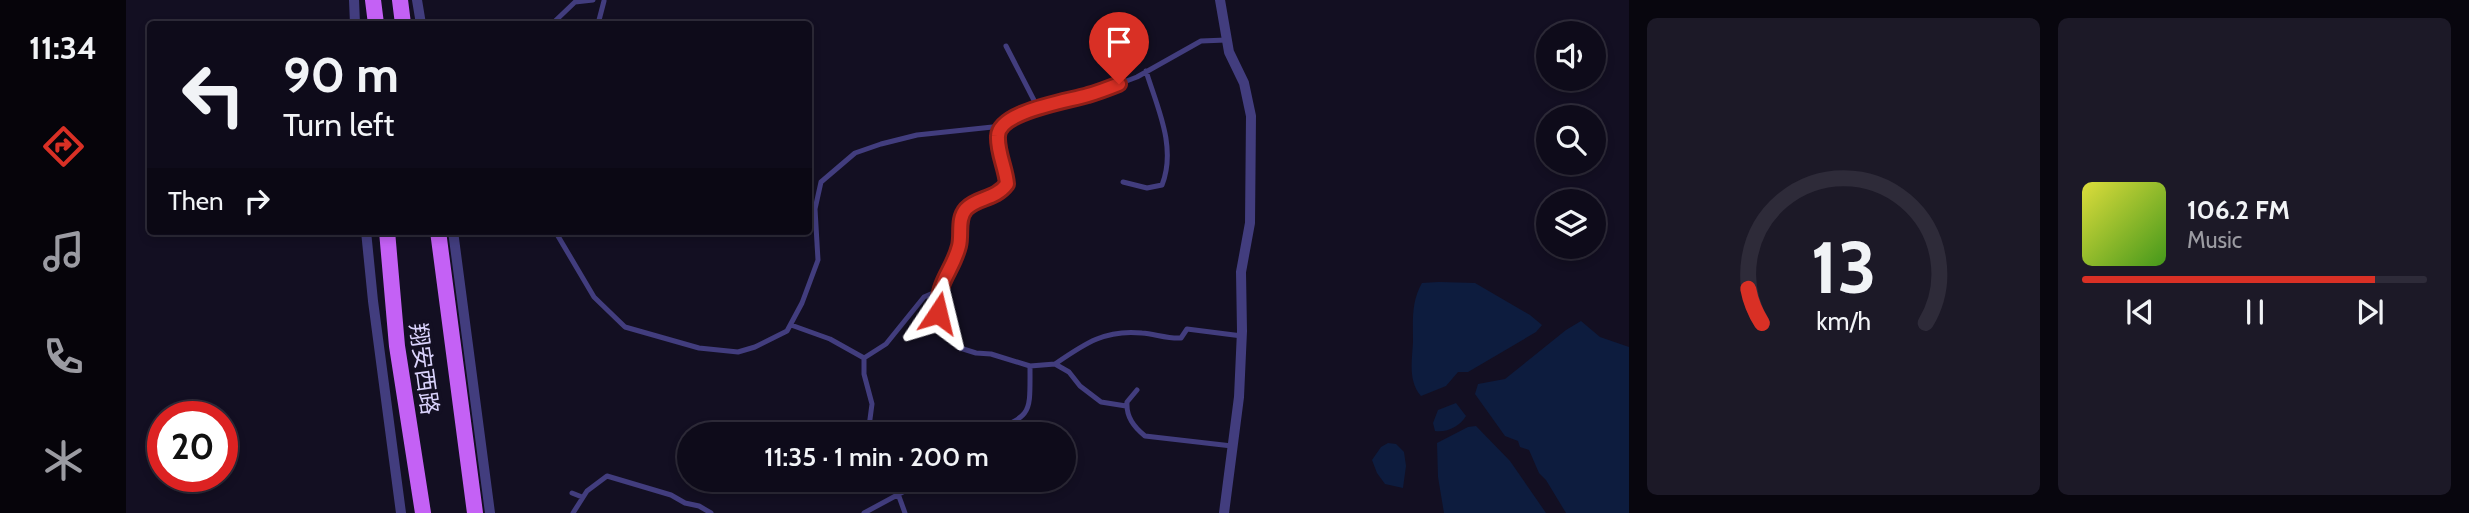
<!DOCTYPE html>
<meta charset="utf-8">
<style>
:root{--surface:#0e0b1a;--page:#1c1927;--text:#f1f3f6;--muted:#9b9ba2;--line:#2e2b39;--accent:#d93025}
body{margin:0;font-family:Cabin,"Noto Sans SC",sans-serif;background:var(--page);color:var(--text);height:100vh;display:flex;flex-direction:column;font-size:26px;white-space:nowrap}
*{box-sizing:border-box;margin:0}
p{font-size:23px;color:var(--muted)}
.icon{flex:none;width:38px;height:38px;fill:none;stroke:currentColor;stroke-width:2;stroke-linecap:round;stroke-linejoin:round}
.map{position:relative;flex:1;overflow:hidden}
.panel{display:flex;flex-direction:column;gap:18px;padding:18px;background:#08060e;width:840px}
.panel>*{flex:none}
.hud{position:absolute;left:21px;top:21px;width:665px;height:214px;border-radius:7px;box-shadow:0 4px 10px #0003,0 0 0 2px var(--line);background:#0e0b1a;color:var(--text);overflow:hidden}
.buttons{position:absolute;left:1410px;top:21px;display:grid;gap:14px}
.buttons a{display:grid;place-items:center;width:70px;height:70px;border-radius:50%;background:var(--surface);box-shadow:0 4px 10px #0003,0 0 0 2px var(--line);font-size:35px}
.speed{position:absolute;left:21px;top:401px;display:flex;gap:14px;font-size:35px;font-weight:700;text-align:center}
.speed>*{display:grid;place-content:center;width:91px;height:91px;border-radius:50%;background:var(--surface);box-shadow:0 4px 10px #0003,0 0 0 2px var(--line);line-height:1}
.speed .limit{border:10px solid #d22;background:#fff;color:#111}
.pin{position:absolute;display:grid;place-items:center;width:60px;height:60px;color:#fff;margin:-72px -30px;border-radius:50% 50% 50% 0;rotate:-45deg;box-shadow:0 0 7px #0007}
.pin .icon{rotate:45deg}
.me{position:absolute;width:77px;margin:-38px;rotate:10deg;stroke-linejoin:round;filter:drop-shadow(0 0 5px #0008)}
.turn{display:flex;align-items:center;gap:24px;height:147px;padding:0 21px;font-size:32px}
.turn .icon{width:91px;height:91px;stroke-width:2.5}
.turn b{display:block;font-size:49px;line-height:60px}
.then{display:flex;align-items:center;height:66px;padding:0 21px;background:#0003;gap:14px;font-size:26px}
.panel .tile{flex:1;display:flex;flex-direction:column;justify-content:center;gap:10px;min-width:0;padding:0 24px;border-radius:10px;background:var(--page)}
.panel .dial{align-items:center;gap:0}
.dial svg{height:182px;overflow:visible;fill:none;stroke:var(--line);stroke-width:7;stroke-linecap:round;text-anchor:middle}
.dial text{fill:var(--text);stroke:none}
.song{display:flex;align-items:center;gap:21px}
.cover{width:84px;height:84px;border-radius:10px;background:linear-gradient(135deg,hsl(60 70% 55%),hsl(100 70% 35%))}
.played{height:7px;border-radius:4px;background:linear-gradient(90deg,var(--accent) 85%,var(--line) 85%)}
.keys{display:flex;justify-content:space-around;direction:ltr}
.panel .tiles{flex:1;display:grid;gap:18px;grid-template-columns:repeat(2,1fr)}
.trip{position:absolute;left:551px;top:422px;width:399px;height:70px;border-radius:35px;background:var(--surface);box-shadow:0 4px 10px #0003,0 0 0 2px var(--line);font-weight:600;line-height:70px;text-align:center}
main{display:flex;flex:1;min-height:0}
.menu{display:flex;flex-direction:column;width:126px;justify-content:space-around;align-items:center;background:#06040a;color:var(--muted)}
.menu .icon{width:49px;height:49px}
.menu .active{color:var(--accent)}
.menu b{font-size:32px;color:var(--text)}
.map>svg:first-child{display:block}
.water{fill:#0d1c3e}
.lines{fill:none;stroke-linecap:round;stroke-linejoin:round}
.lane{stroke:#423d7e;stroke-width:5}
.street{stroke:#423d7e;stroke-width:10}
.primary{stroke:#c461f5;stroke-width:16}
.route-casing{stroke:#8d1f18;stroke-width:18}
.route{stroke:#d93025;stroke-width:12}
.labels{text-anchor:middle;stroke-width:7;stroke-linejoin:round;paint-order:stroke}
.street-label{font-size:23px;fill:#dad3fc;stroke:#130f22}
</style>
<main>
<nav class="menu">
<b>11:34</b>
<svg class="icon active" aria-label="directions" viewBox="0 0 24 24"><path d="M12 3l9 9-9 9-9-9zM9 14v-3h6M13 9l2 2-2 2"/></svg>
<svg class="icon" aria-label="music" viewBox="0 0 24 24"><path d="M9 18V5l10-2v13"/><circle cx="6" cy="18" r="3"/><circle cx="16" cy="16" r="3"/></svg>
<svg class="icon" aria-label="phone" viewBox="0 0 24 24"><path d="M5 4h4l2 5-3 2q2 4 5 5l2-3 5 2v4C11 20 4 13 5 4z"/></svg>
<svg class="icon" aria-label="climate" viewBox="0 0 24 24"><path d="M12 3v18M4 7l16 10M4 17L20 7"/></svg>
</nav>
<div class="map">
<svg width="1503" height="513" viewBox="0 0 1503 513">
<rect width="100%" height="100%" fill="#130f22"/>
<path class="water" d="M1313 282 1349 283 1404 315 1416 325 1410 332 1342 372H1332L1320 386 1295 396C1282 381 1286 361 1287 342 1287 321 1285 302 1296 283Z
M1455 321 1474 337 1503 347V513H1440L1420 480 1413 473 1403 450 1394 447 1392 441 1379 436 1349 394 1352 384 1379 379 1440 330Z
M1330 403 1340 416C1334 426 1321 433 1309 431L1307 423 1312 410Z
M1350 426 1384 461 1420 513H1318L1312 477 1311 443 1342 427Z
M1262 443 1270 444 1278 452 1280 466 1277 488 1259 484 1251 473 1246 460 1255 447Z"/>
<g class="lines">
<path class="lane" d="M426 24 449 2 467 0
M472 24 478 1
M880 46 912 108
M997 182 1021 188 1036 185C1051 147 1031 107 1020 71
M429 231 468 297 499 327 573 348 612 352 629 347 661 331 676 303 692 260 689 209 695 182 729 153 755 144 791 135 876 126
M665 325 704 339 738 358
M929 364C958 344 979 329 1016 333 1029 334 1042 339 1055 338L1061 329 1116 336
M1011 390 1001 402C1000 417 1008 427 1019 436L1106 446
M1000 406 975 402 954 386 943 372 929 364 904 366 865 354 850 353 834 348 824 336 812 313V296L833 247 835 220 838 211 846 204 875 193 881 184C880 166 867 143 876 126L918 105 961 96 1011 77 1075 41 1100 40
M742 434 746 404 738 374V358L760 344 798 297 814 290
M859 434C907 415 904 416 904 366
M767 480 779 513
M446 493 456 497
M447 513 461 491 481 476 545 495 559 503 573 506 585 513
M738 513 799 480"/>
<path class="street" d="M228 0 229 24
M291 0 295 24
M1094 0 1103 52 1118 83 1125 116 1124 223 1115 272 1116 331 1113 397 1098 513
M240 231 247 301 275 513
M327 231 364 513"/>
<path class="primary" d="M247 0 250 24
M274 0 277 24
M261 231 271 346 297 513
M312 231 349 513"/>
</g>
<g class="lines">
<g class="route-casing">
<path id="route" d="M812 313C811 280 826 273 833 246 836 234 831 219 840 209 851 197 869 200 881 184 880 169 871 152 872 136 873 111 943 101 962 95 973 92 983 88 993 84"/>
</g>
<use href="#route" class="route"/>
</g>
<g class="labels">
<g class="street-label">
<text transform="translate(298 369) rotate(82)" y="8">翔安西路</text>
</g>
</g>
</svg>
<div class="buttons">
<a><svg class="icon" aria-label="sound" viewBox="0 0 24 24"><path d="M4 9h4l5-4v14l-5-4H4zM17 9q2 3 0 6"/></svg></a>
<a><svg class="icon" aria-label="search" viewBox="0 0 24 24"><circle cx="10" cy="10" r="6"/><path d="M15 15l6 6"/></svg></a>
<a><svg class="icon" aria-label="layers" viewBox="0 0 24 24"><path d="M12 4l9 5-9 5-9-5zM3 14l9 5 9-5"/></svg></a>
</div>
<div class="speed"><div class="limit">20</div></div>
<div class="pin" style="left:993px;top:84px;background:#d93025"><svg class="icon" aria-label="arrive" viewBox="0 0 24 24"><path d="M6 21V4h12l-3 4 3 4H6"/></svg></div>
<svg class="me" style="left:812px;top:313px" viewBox="-20 -20 40 40"><path d="M0-17L14 15 0 8-14 15z" fill="#d93025" stroke="#fff" stroke-width="4"/></svg>
<div class="trip">11:35 · 1 min · 200 m</div>
<div class="hud">
<div class="turn"><svg class="icon" aria-label="left" viewBox="0 0 24 24"><path d="M17 20v-9H6M10 6l-5 5 5 5"/></svg><div><b>90 m</b>Turn left</div></div>
<div class="then">Then<svg class="icon" aria-label="right" viewBox="0 0 24 24"><path d="M7 20v-9h11M14 6l5 5-5 5"/></svg></div>
</div>
</div>
<section class="panel">
<div class="tiles">
<div class="tile dial"><svg viewBox="0 0 100 80">
<path d="M14 69A42 42 0 1 1 86 69"/>
<path d="M14 69A42 42 0 0 1 8 54" stroke="#d93025"/>
<text x="50" y="56" font-size="32" font-weight="700">13</text>
<text x="50" y="72" font-size="11">km/h</text>
</svg></div>
<div class="tile">
<div class="song"><i class="cover"></i><div><b>106.2 FM</b><p>Music</p></div></div>
<div class="played"></div>
<div class="keys"><svg class="icon" aria-label="previous" viewBox="0 0 24 24"><path d="M18 5L8 12l10 7zM5 5v14"/></svg><svg class="icon" aria-label="pause" viewBox="0 0 24 24"><path d="M8 5v14M16 5v14"/></svg><svg class="icon" aria-label="next" viewBox="0 0 24 24"><path d="M6 5l10 7-10 7zM19 5v14"/></svg></div>
</div>
</div>
</section>
</main>
